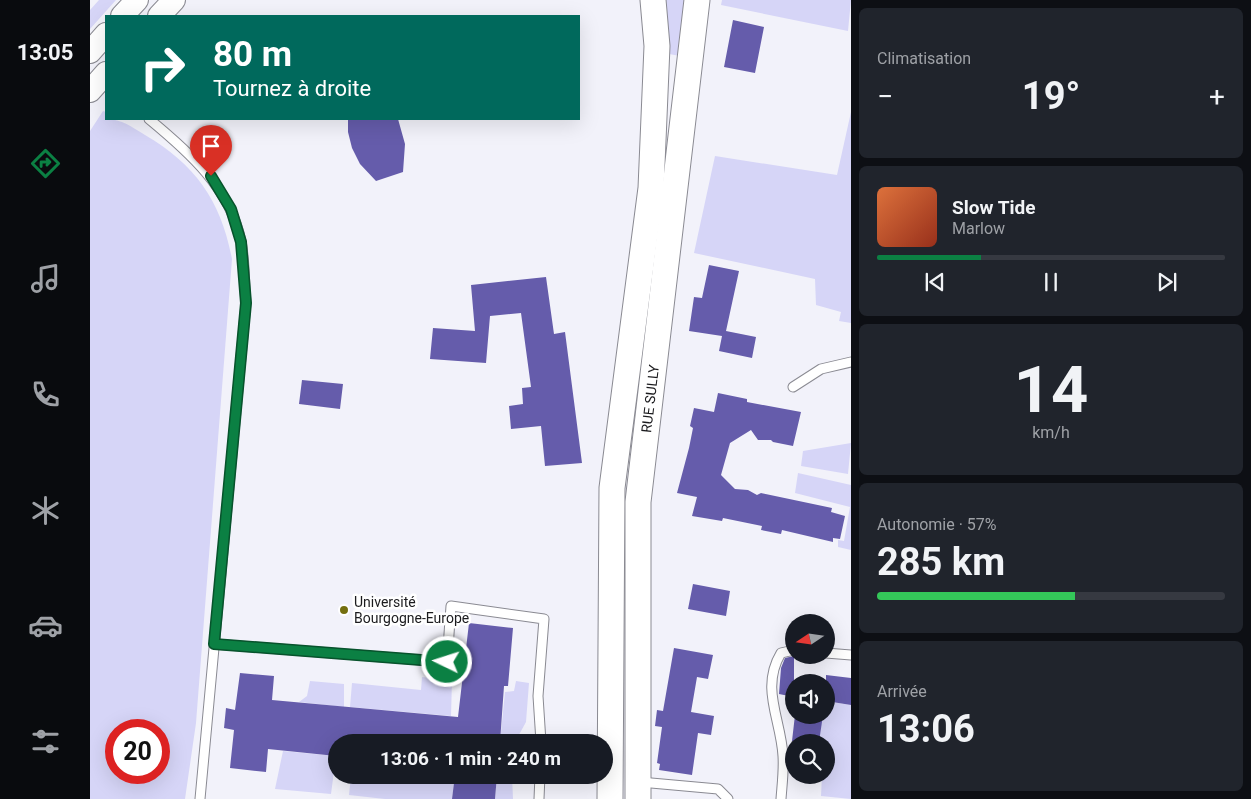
<!DOCTYPE html>
<html lang="fr">
<meta charset="utf-8">
<style>
:root{--surface:#171b24;--page:#20242c;--text:#f1f3f6;--muted:#9ea1a6;--line:#363941;--accent:#0b8043}
body{margin:0;font-family:Roboto,sans-serif;background:var(--page);color:var(--text);height:100vh;display:flex;flex-direction:column;font-size:19px;white-space:nowrap}
*{box-sizing:border-box;margin:0}
p{font-size:16px;color:var(--muted)}
.icon{flex:none;width:28px;height:28px;fill:none;stroke:currentColor;stroke-width:2;stroke-linecap:round;stroke-linejoin:round}
.map{position:relative;flex:1;overflow:hidden}
.sheet{display:flex;flex-direction:column;gap:8px;padding:8px;background:#0d0f14;width:400px}
.sheet>*{flex:none}
.hud{position:absolute;left:15px;top:15px;width:475px;height:105px;border-radius:0px;box-shadow:0 5px 20px #0002;background:#00695c;color:#fff;overflow:hidden}
.needle{width:32px;rotate:257deg}
.fabs{position:absolute;left:695px;top:614px;display:grid;gap:10px}
.fabs a{display:grid;place-items:center;width:50px;height:50px;border-radius:50%;background:var(--surface);box-shadow:0 5px 20px #0002;font-size:25px}
.speed{position:absolute;left:15px;top:719px;display:flex;gap:10px;font-size:25px;font-weight:700;text-align:center}
.speed>*{display:grid;place-content:center;width:65px;height:65px;border-radius:50%;background:var(--surface);box-shadow:0 5px 20px #0002;line-height:1}
.speed .limit{border:8px solid #d22;background:#fff;color:#111}
.pin{position:absolute;display:grid;place-items:center;width:42px;height:42px;color:#fff;margin:-51px -21px;border-radius:50% 50% 50% 0;rotate:-45deg;box-shadow:0 0 5px #0007}
.pin .icon{rotate:45deg}
.me{position:absolute;width:55px;margin:-28px;rotate:274deg;stroke-linejoin:round;filter:drop-shadow(0 0 4px #0008)}
.turn{display:flex;align-items:center;gap:18px;height:105px;padding:0 25px;font-size:22px}
.turn .icon{width:65px;height:65px;stroke-width:2.5}
.turn b{display:block;font-size:35px;line-height:42px}
.big{font-size:38px;font-weight:700;line-height:1.1}
.sheet .tile{flex:1;display:flex;flex-direction:column;justify-content:center;gap:8px;min-width:0;padding:0 18px;border-radius:8px;background:var(--page)}
.sheet .dial{align-items:center;gap:0}
.dial b{font-size:65px;line-height:1}
.song{display:flex;align-items:center;gap:15px}
.cover{width:60px;height:60px;border-radius:8px;background:linear-gradient(135deg,hsl(20 70% 55%),hsl(10 70% 35%))}
.played{height:5px;border-radius:2px;background:linear-gradient(90deg,var(--accent) 30%,var(--line) 30%)}
.keys{display:flex;justify-content:space-around;direction:ltr}
.heat{display:flex;justify-content:space-between;align-items:center;font-size:28px;direction:ltr}
.charge{height:8px;border-radius:4px;background:linear-gradient(90deg,#34c759 57%,var(--line) 0)}
.trip{position:absolute;left:238px;top:734px;width:285px;height:50px;border-radius:25px;background:var(--surface);box-shadow:0 5px 20px #0002;font-weight:700;line-height:50px;text-align:center}
main{display:flex;flex:1;min-height:0}
.menu{display:flex;flex-direction:column;width:90px;justify-content:space-around;align-items:center;background:#090b0e;color:var(--muted)}
.menu .icon{width:35px;height:35px}
.menu .active{color:var(--accent)}
.menu b{font-size:22px;color:var(--text)}
.map>svg:first-child{display:block}
.green{fill:#d6d5f7;fill-rule:evenodd}
.building{fill:#655cab}
.lines{fill:none;stroke-linecap:round;stroke-linejoin:round}
.service-casing{stroke:#8a8a92;stroke-width:11}
.tertiary-casing{stroke:#8a8a92;stroke-width:24}
.secondary-casing{stroke:#8a8a92;stroke-width:27}
.service{stroke:#fff;stroke-width:9}
.tertiary{stroke:#fff;stroke-width:22}
.secondary{stroke:#fff;stroke-width:25}
.route-casing{stroke:#07532c;stroke-width:12}
.route{stroke:#0b8043;stroke-width:9}
.poi-dot{fill:#746f0f;stroke:#fff;stroke-width:2}
.labels{text-anchor:middle;stroke-width:5;stroke-linejoin:round;paint-order:stroke}
.street-label{font-size:14px;fill:#1b1b1e;stroke:#fff}
.poi-label{font-size:14px;fill:#1b1b1e;stroke:#fff;text-anchor:start}
</style>
<main>
<nav class="menu">
<b>13:05</b>
<svg class="icon active" aria-label="directions" viewBox="0 0 24 24"><path d="M12 3l9 9-9 9-9-9zM9 14v-3h6M13 9l2 2-2 2"/></svg>
<svg class="icon" aria-label="music" viewBox="0 0 24 24"><path d="M9 18V5l10-2v13"/><circle cx="6" cy="18" r="3"/><circle cx="16" cy="16" r="3"/></svg>
<svg class="icon" aria-label="phone" viewBox="0 0 24 24"><path d="M5 4h4l2 5-3 2q2 4 5 5l2-3 5 2v4C11 20 4 13 5 4z"/></svg>
<svg class="icon" aria-label="climate" viewBox="0 0 24 24"><path d="M12 3v18M4 7l16 10M4 17L20 7"/></svg>
<svg class="icon" aria-label="car" viewBox="0 0 24 24"><path d="M5 17H2v-5l4-1 3-4h7l3 4 3 1v5h-3M9 17h6M6 11h13"/><circle cx="7" cy="17" r="2"/><circle cx="17" cy="17" r="2"/></svg>
<svg class="icon" aria-label="filters" viewBox="0 0 24 24"><path d="M4 7h16M4 17h16"/><circle cx="9" cy="7" r="2"/><circle cx="15" cy="17" r="2"/></svg>
</nav>
<div class="map">
<svg width="761" height="799" viewBox="0 0 761 799">
<rect width="100%" height="100%" fill="#f2f2fa"/>
<path class="green" d="M9 0H26L0 29V10Z
M576 0H596L590 56 579 54Z
M632 0H761L758 31 631 5Z
M13 111 16 112V119C32 119 42 127 55 135 106 165 131 201 142 259L106 723 95 799H0V131ZM26 730H69V772H26Z
M761 112V323L749 321 751 312 726 305 725 279 604 253 625 156 747 175Z
M761 443 758 474 711 466 713 451Z
M708 473 761 485V550L748 547V540L754 541 760 507 705 493Z
M332 677 362 681 361 716 260 707 262 683 331 690Z
M220 681 254 684V707L209 702 217 696Z
M426 681 439 683 436 722 425 742H410L415 692 424 691Z
M736 701 761 705V799L731 796 732 775H736V742H729L732 715H736Z
M193 751 246 756 241 794 185 789Z
M261 775H365L362 799H295L259 795Z
M407 775H422L423 799H405Z"/>
<path class="building" d="M643 20 674 27 665 73 634 67Z
M258 119H308L315 144 313 172 286 181 270 164 262 148 258 132Z
M619 265 649 271 636 331 666 337 662 358 629 351 632 336 599 331 604 297 612 298Z
M456 277 464 334 475 332 492 463 455 466 451 426 421 429 419 406 433 404 432 388 441 387 431 313 400 316 396 363 340 359 343 328 385 331 381 285Z
M212 380 253 384 250 409 209 404Z
M628 393 657 399V402L711 412 703 446 683 442 681 440H668L661 430 640 443 631 475 645 489 658 490 667 495 671 493 742 508 741 512 755 516 750 539 743 538V542L692 530 691 534 671 530 672 526 633 518 632 521 602 516 607 497 587 493 599 448 603 428 600 426 604 408 624 412Z
M603 584 640 591 636 616 598 609Z
M379 623 423 628 418 686H414L410 742H246V756L178 749 176 772 140 768 144 730 134 728 136 708 145 710 150 673 184 676 182 700 368 717Z
M584 648 623 655 618 679 607 677 601 712 624 716 621 735 608 733 602 775 569 770 570 764 567 763 572 727 565 726 567 710 573 711Z
M704 656V697L689 694 691 668 695 658Z
M736 675 761 678V705L736 701Z
M705 715H733L729 742 702 741Z
M365 775H407L405 799H362Z"/>
<g class="lines">
<g class="service-casing">
<path id="service" d="M59 119C99 152 140 188 151 241 155 261 154 283 156 303L110 799
M703 387 731 369 761 362
M124 644 357 662 361 606 454 619 448 696 451 742
M736 653 761 655
M550 782 628 789 638 799
M449 799 450 775
M691 799C692 785 694 770 693 756 691 719 670 688 691 653L704 650"/>
</g>
<g class="tertiary-casing">
<path id="tertiary" d="M32 16 47 0
M69 16 84 0
M0 52 16 34
M0 91 16 73"/>
</g>
<g class="secondary-casing">
<g id="secondary">
<path d="M520 799 522 488 561 188 567 46 563 0"/>
<path id="s1" d="M548 799V502L607 0"/>
</g>
</g>
<use href="#service" class="service"/>
<use href="#tertiary" class="tertiary"/>
<use href="#secondary" class="secondary"/>
</g>
<g class="lines">
<g class="route-casing">
<path id="route" d="M121 176 141 209 151 242 156 303 124 644 357 662"/>
</g>
<use href="#route" class="route"/>
</g>
<circle class="poi-dot" cx="254" cy="610" r="5"/>
<g class="labels">
<g class="street-label">
<text dy="5" stroke="none"><textPath href="#s1" startOffset="401">RUE SULLY</textPath></text>
</g>
<g class="poi-label">
<text x="264" y="607">Université<tspan x="264" dy="16">Bourgogne-Europe</tspan></text>
</g>
</g>
</svg>
<div class="fabs">
<a><svg class="needle" viewBox="-14 -14 28 28"><path d="M0-13l5 13h-10z" fill="#e53935"/><path d="M0 13l5-13h-10z" fill="#9ea1a6"/></svg></a>
<a><svg class="icon" aria-label="sound" viewBox="0 0 24 24"><path d="M4 9h4l5-4v14l-5-4H4zM17 9q2 3 0 6"/></svg></a>
<a><svg class="icon" aria-label="search" viewBox="0 0 24 24"><circle cx="10" cy="10" r="6"/><path d="M15 15l6 6"/></svg></a>
</div>
<div class="speed"><div class="limit">20</div></div>
<div class="pin" style="left:121px;top:176px;background:#d93025"><svg class="icon" aria-label="arrive" viewBox="0 0 24 24"><path d="M6 21V4h12l-3 4 3 4H6"/></svg></div>
<svg class="me" style="left:357px;top:662px" viewBox="-20 -20 40 40"><circle r="17" fill="#0b8043" stroke="#fff" stroke-width="3"/><path d="M0-11L8 9 0 5-8 9z" fill="#fff"/></svg>
<div class="trip">13:06 · 1 min · 240 m</div>
<div class="hud">
<div class="turn"><svg class="icon" aria-label="right" viewBox="0 0 24 24"><path d="M7 20v-9h11M14 6l5 5-5 5"/></svg><div><b>80 m</b>Tournez à droite</div></div>
</div>
</div>
<section class="sheet">
<div class="tile"><p>Climatisation</p>
<div class="heat"><a>−</a><b class="big">19°</b><a>+</a></div>
</div>
<div class="tile">
<div class="song"><i class="cover"></i><div><b>Slow Tide</b><p>Marlow</p></div></div>
<div class="played"></div>
<div class="keys"><svg class="icon" aria-label="previous" viewBox="0 0 24 24"><path d="M18 5L8 12l10 7zM5 5v14"/></svg><svg class="icon" aria-label="pause" viewBox="0 0 24 24"><path d="M8 5v14M16 5v14"/></svg><svg class="icon" aria-label="next" viewBox="0 0 24 24"><path d="M6 5l10 7-10 7zM19 5v14"/></svg></div>
</div>
<div class="tile dial"><b>14</b><p>km/h</p></div>
<div class="tile"><p>Autonomie · 57%</p><b class="big">285 km</b><div class="charge"></div></div>
<div class="tile"><p>Arrivée</p><b class="big">13:06</b></div>
</section>
</main>
